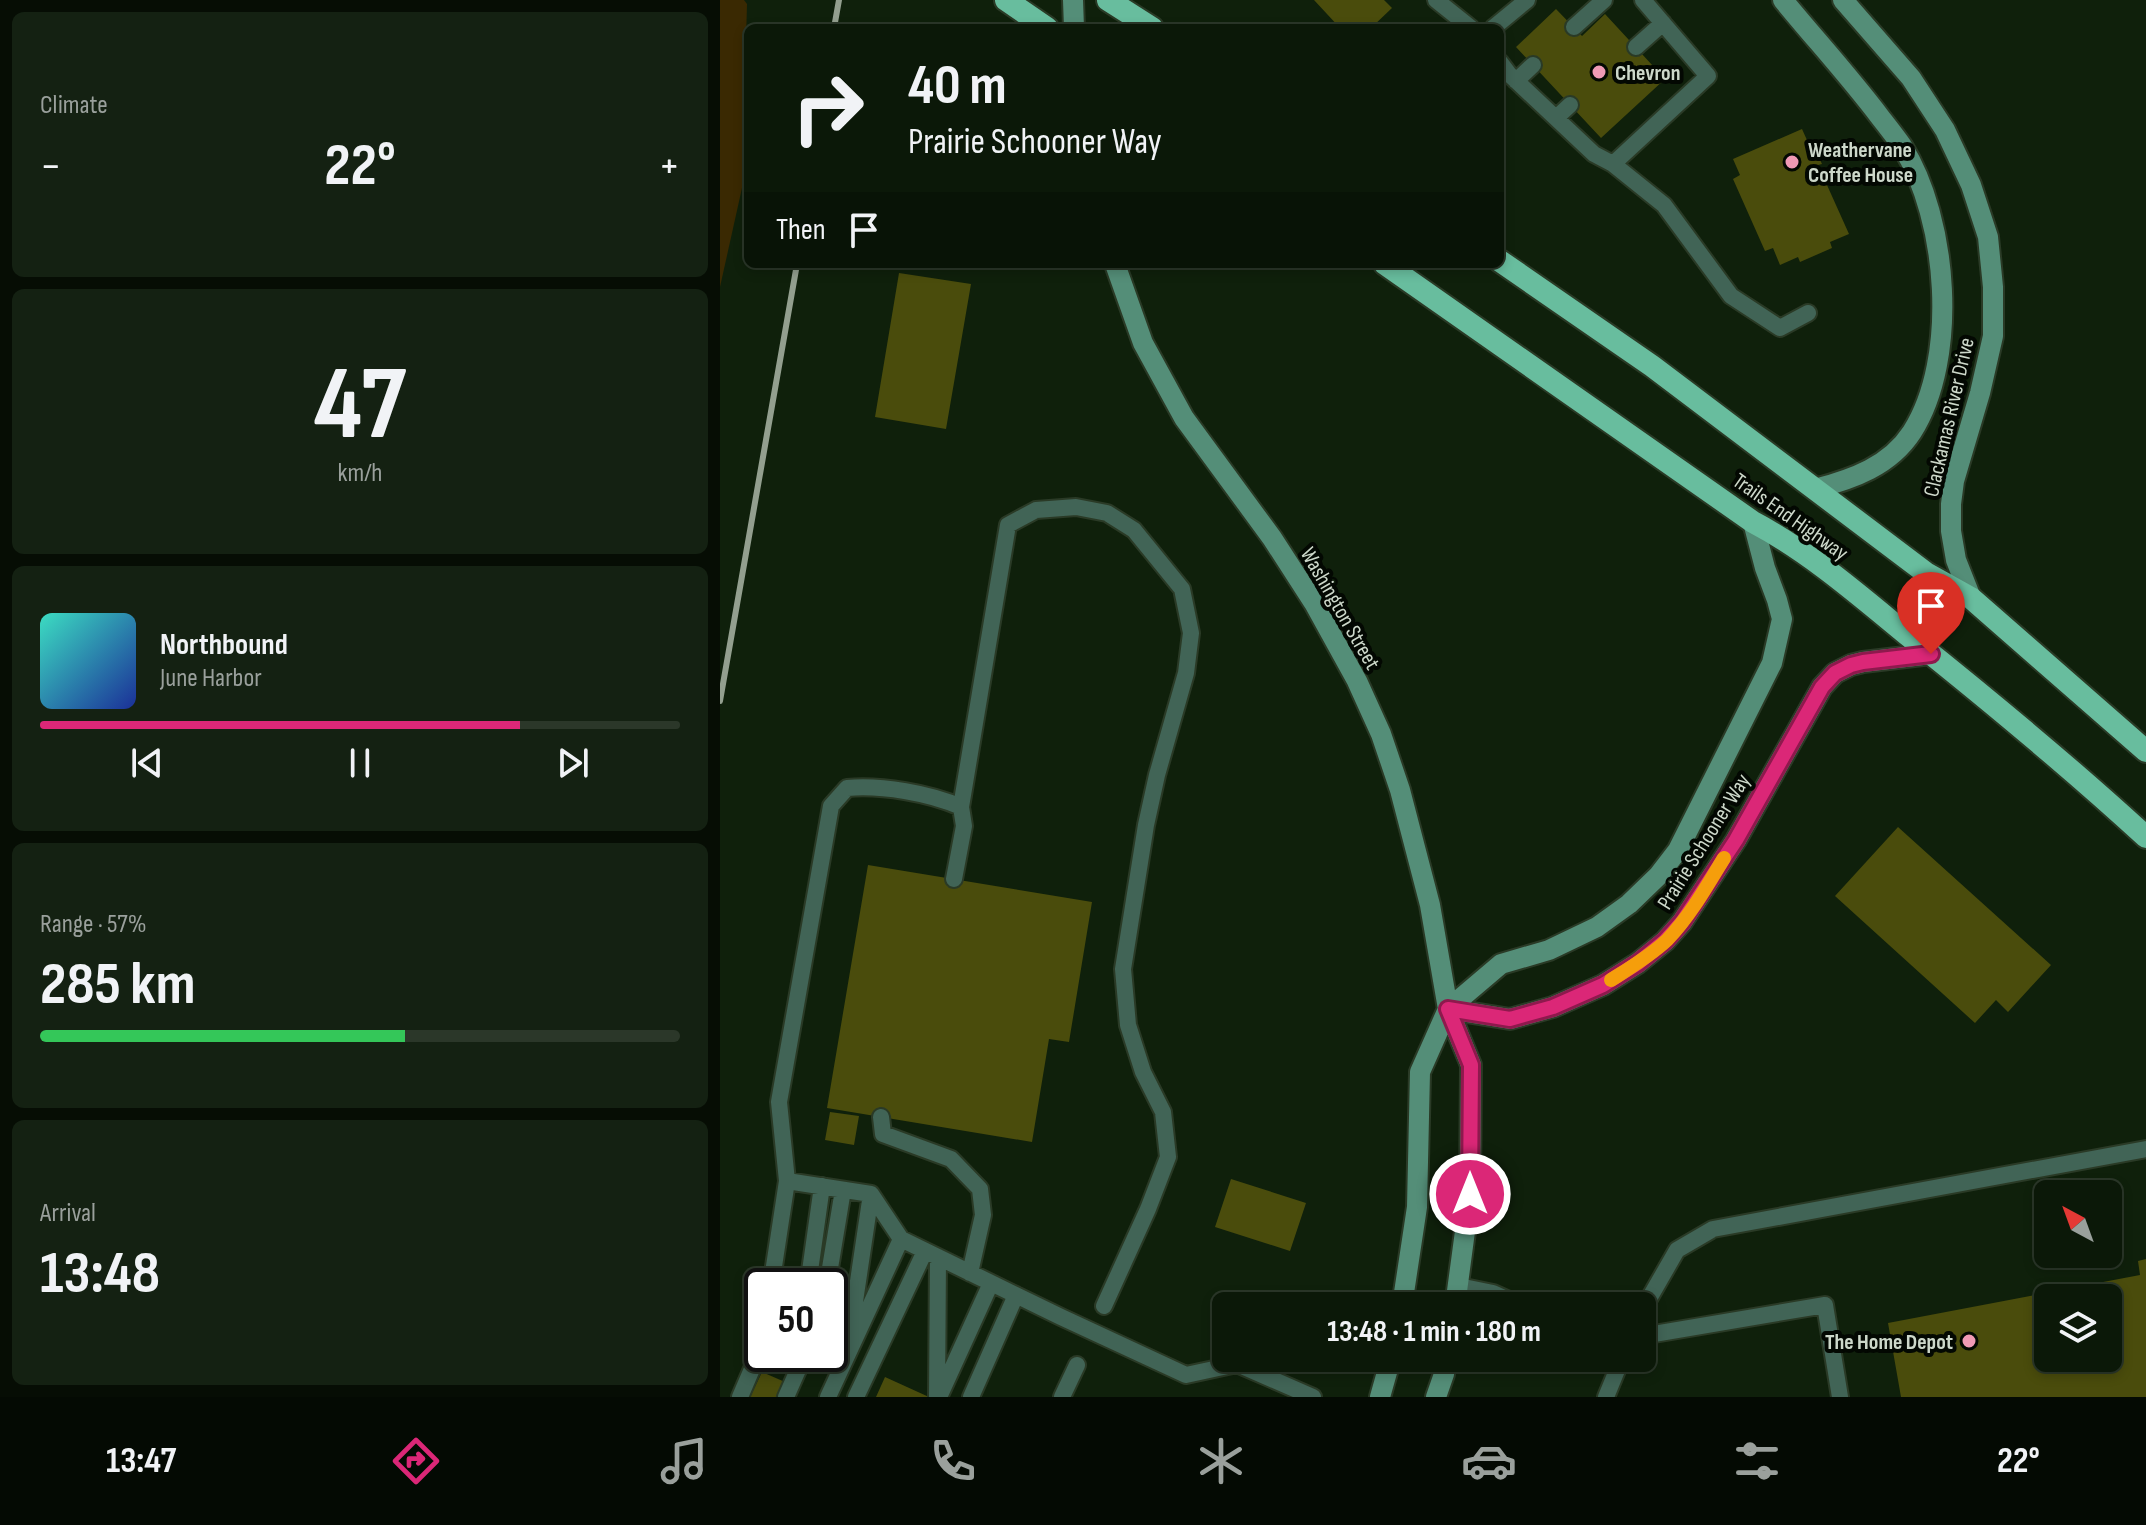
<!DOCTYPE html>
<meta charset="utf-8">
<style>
:root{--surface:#0b1808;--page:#142112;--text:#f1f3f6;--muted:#9aa09c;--line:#2b3729;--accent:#db2777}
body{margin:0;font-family:"Sofia Sans Condensed",sans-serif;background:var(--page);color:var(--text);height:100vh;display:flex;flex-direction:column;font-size:30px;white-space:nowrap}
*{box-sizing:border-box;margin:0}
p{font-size:26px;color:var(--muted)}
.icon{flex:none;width:44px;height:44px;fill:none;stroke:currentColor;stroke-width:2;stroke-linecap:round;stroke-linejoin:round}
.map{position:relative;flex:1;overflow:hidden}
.drawer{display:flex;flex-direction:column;gap:12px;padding:12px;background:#060d04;width:720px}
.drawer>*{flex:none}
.banner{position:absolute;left:24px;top:24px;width:760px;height:244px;border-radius:12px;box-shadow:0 4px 12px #0003,0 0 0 2px var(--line);background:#0b1808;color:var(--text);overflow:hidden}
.needle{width:52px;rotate:319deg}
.tools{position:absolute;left:1314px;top:1180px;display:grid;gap:16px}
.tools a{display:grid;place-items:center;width:88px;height:88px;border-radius:12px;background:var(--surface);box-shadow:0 4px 12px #0003,0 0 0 2px var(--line);font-size:40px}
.speed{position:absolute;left:24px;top:1268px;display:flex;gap:16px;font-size:40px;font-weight:700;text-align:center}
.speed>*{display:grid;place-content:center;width:104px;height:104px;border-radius:50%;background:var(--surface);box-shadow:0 4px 12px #0003,0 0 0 2px var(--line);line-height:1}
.speed .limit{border:4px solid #111;border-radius:12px;background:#fff;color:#111}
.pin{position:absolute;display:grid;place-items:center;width:68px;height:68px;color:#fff;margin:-82px -34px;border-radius:50% 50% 50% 0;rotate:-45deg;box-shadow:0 0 8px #0007}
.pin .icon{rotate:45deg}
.me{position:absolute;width:88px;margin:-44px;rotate:0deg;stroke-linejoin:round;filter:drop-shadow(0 0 6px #0008)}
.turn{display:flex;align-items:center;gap:28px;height:168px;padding:0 32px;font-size:36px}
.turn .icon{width:104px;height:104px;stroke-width:2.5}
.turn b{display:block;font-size:56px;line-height:68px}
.then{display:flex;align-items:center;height:76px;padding:0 32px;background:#0003;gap:16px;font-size:30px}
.big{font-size:60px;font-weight:700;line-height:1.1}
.drawer .tile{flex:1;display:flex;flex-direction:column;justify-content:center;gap:12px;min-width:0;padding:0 28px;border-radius:12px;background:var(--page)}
.drawer .dial{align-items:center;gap:0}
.dial b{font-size:104px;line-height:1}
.song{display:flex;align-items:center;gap:24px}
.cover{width:96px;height:96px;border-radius:12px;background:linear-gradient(135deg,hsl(170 70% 55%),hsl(230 70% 35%))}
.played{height:8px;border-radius:4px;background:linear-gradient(90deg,var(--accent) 75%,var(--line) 75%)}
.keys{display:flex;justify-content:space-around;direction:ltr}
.heat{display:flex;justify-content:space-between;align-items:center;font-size:44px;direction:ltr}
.charge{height:12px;border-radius:6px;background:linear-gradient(90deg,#34c759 57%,var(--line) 0)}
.trip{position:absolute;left:492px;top:1292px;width:444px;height:80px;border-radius:12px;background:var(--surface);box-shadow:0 4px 12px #0003,0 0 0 2px var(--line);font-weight:700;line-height:80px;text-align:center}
.dock{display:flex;height:128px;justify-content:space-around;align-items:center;background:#040a03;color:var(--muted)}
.dock .icon{width:56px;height:56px}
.dock .on{color:var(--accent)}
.dock b{font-size:36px;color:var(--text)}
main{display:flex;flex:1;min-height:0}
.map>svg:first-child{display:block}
.green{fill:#3a2902}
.building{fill:#4a4c0c;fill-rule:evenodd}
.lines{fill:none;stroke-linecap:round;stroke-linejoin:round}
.service-casing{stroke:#2a3a26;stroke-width:20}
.secondary-casing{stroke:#2a3a26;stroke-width:24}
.trunk-casing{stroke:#2a3a26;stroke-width:26}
.service{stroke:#416456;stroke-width:16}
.secondary{stroke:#548e78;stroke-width:20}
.trunk{stroke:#68bd9e;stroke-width:22}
.rail{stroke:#939f8f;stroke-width:6}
.route-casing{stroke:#8e194d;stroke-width:20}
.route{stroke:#db2777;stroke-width:14}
.slow{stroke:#f59e0b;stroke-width:14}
.poi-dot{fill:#f09ab5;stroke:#030802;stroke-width:3}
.labels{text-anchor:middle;stroke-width:8;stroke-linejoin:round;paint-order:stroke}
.poi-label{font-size:22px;font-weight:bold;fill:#cdd8ca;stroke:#030802;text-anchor:start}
.street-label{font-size:22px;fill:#cdd8ca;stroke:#030802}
</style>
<main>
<section class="drawer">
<div class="tile"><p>Climate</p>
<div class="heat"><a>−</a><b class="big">22°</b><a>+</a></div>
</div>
<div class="tile dial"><b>47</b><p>km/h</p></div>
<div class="tile">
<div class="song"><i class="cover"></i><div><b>Northbound</b><p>June Harbor</p></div></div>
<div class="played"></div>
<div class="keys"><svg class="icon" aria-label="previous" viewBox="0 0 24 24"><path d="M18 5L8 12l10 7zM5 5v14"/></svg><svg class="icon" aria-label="pause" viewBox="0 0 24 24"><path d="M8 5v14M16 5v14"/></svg><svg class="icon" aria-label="next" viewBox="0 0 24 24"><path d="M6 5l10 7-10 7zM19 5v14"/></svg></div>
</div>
<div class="tile"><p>Range · 57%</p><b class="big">285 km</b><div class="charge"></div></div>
<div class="tile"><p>Arrival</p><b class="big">13:48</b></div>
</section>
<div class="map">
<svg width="1426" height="1397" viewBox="0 0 1426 1397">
<rect width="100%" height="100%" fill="#0f200b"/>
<path class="green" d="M0 0H24L27 4 22 188 0 287Z"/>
<path class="building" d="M594 0H664L672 8 651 28H620Z
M836 9 862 36 885 14 945 79 881 138 796 47Z
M1082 129 1091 149 1094 147 1102 164 1098 165 1129 234 1110 242 1112 248 1080 262 1078 257 1060 265 1053 248 1045 251 1013 179 1020 175 1013 159Z
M179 273 251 284 226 429 155 417Z
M1178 827 1331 965 1288 1012 1276 1000 1255 1023 1115 896Z
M148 865 372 902 349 1042 329 1039 312 1142 107 1108Z
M110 1112 139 1116 134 1145 105 1140Z
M511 1179 586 1203 570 1251 495 1227Z
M1426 1259V1397H1181L1168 1323 1420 1275 1418 1261ZM1328 1298H1388V1358H1328Z
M42 1372 65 1382 58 1397H30Z
M165 1377 209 1397H156Z"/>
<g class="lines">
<g class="service-casing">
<path id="service" d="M716 0 751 28
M854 27 884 0
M773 28 807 0
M916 47 943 23
M780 62 789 74 874 154 893 164 944 205 1011 296 1060 328 1088 313
M796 81 813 65
M836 118 850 105
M893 164 988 76 923 0
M234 879 244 826 241 807 288 525 316 510 356 507 387 513 414 530 462 589 471 633 466 673 437 775 426 825 403 969 408 1025 423 1072 443 1112 448 1157 428 1209 384 1306
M161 1117 163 1134 231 1159 260 1189 263 1215 250 1273
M67 1181 151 1194 181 1239 341 1317 466 1375 517 1364 593 1397
M51 1286 67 1181 59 1102 111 806 127 788C162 785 209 793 241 807
M90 1286V1271L102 1186
M107 1286 123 1190
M739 1286 773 1293 802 1306
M922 1311 957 1250 993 1229 1426 1149
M130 1335 151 1194
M922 1336 1105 1305 1120 1397
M220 1395 271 1283
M20 1397 38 1355 42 1337
M66 1397 85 1354
M108 1397 181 1239
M136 1397 205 1251
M217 1397 218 1257
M251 1397 296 1295
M342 1397 357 1365
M886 1397 902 1358"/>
</g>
<g class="secondary-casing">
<path id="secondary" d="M353 0 354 28
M1063 0C1095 39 1129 76 1160 117 1167 126 1175 136 1182 146 1228 219 1239 358 1192 432 1170 466 1133 479 1095 489
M1123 0 1191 78 1225 130 1251 185 1268 237 1273 287V336L1260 393 1234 481 1231 504V531L1236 560 1251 598
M395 264 423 343 464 418 552 538 594 603 637 681 661 734 680 790 710 905 728 1009 751 1065 750 1194 735 1306
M728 1009 790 1019 833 1007 883 985 918 963 945 941 962 922 1016 840 1102 687 1115 673 1131 665 1143 662 1211 654
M682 1306 697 1207 700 1072 728 1009 781 964 829 950 877 927 909 904 938 876 958 850 1052 663 1062 619 1057 600 1045 568 1033 522
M660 1397 671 1358
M716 1397 724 1374 726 1358"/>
</g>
<g class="trunk-casing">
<path id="trunk" d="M286 0 327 28
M388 0 432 28
M780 261 932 366 1206 573 1251 598 1426 751
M665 264 1033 522C1090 552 1140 596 1190 637 1270 701 1350 767 1426 837"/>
</g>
<use href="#service" class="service"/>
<use href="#secondary" class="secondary"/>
<use href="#trunk" class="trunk"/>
<path class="rail" d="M114 28 119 0
M0 701 77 264"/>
</g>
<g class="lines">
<g class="route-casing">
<path id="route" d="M750 1194 751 1065 728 1009 790 1019 833 1007 883 985 918 963 945 941 962 922 1016 840 1102 687 1115 673 1131 665 1143 662 1211 654"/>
</g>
<use href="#route" class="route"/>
<path class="slow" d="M891 980C910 968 930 956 947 940 970 916 987 886 1004 858"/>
</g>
<g class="poi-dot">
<circle cx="879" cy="72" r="8"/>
<circle cx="1072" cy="162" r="8"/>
<circle cx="1249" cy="1341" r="8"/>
</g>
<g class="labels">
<g class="poi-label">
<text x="895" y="80">Chevron</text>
<text x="1088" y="157">Weathervane<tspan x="1088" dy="25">Coffee House</tspan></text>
<text x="1233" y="1349" text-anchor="end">The Home Depot</text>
</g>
<g class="street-label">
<text transform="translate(1228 417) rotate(-77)" y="8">Clackamas River Drive</text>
<text transform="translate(1071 516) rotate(35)" y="8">Trails End Highway</text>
<text transform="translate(621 608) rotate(60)" y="8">Washington Street</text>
<text transform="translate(983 841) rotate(-58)" y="8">Prairie Schooner Way</text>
</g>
</g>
</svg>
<div class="tools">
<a><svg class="needle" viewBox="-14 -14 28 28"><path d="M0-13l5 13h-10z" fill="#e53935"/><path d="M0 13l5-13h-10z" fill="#9aa09c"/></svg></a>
<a><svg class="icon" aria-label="layers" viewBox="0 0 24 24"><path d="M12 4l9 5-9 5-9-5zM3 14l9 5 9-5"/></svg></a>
</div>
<div class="speed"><div class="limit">50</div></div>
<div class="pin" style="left:1211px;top:654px;background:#d93025"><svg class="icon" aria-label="arrive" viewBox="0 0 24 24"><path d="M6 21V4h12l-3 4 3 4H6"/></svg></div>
<svg class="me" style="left:750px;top:1194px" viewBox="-20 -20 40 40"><circle r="17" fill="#db2777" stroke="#fff" stroke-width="3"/><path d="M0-11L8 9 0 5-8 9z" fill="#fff"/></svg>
<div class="trip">13:48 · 1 min · 180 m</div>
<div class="banner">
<div class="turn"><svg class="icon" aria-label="right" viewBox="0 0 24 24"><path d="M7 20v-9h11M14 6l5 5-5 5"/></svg><div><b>40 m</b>Prairie Schooner Way</div></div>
<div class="then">Then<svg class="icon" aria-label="arrive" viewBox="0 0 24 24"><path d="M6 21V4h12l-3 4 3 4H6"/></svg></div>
</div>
</div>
</main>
<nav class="dock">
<b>13:47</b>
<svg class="icon on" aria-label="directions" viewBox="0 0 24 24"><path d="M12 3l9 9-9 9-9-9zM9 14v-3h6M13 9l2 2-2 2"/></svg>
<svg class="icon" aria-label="music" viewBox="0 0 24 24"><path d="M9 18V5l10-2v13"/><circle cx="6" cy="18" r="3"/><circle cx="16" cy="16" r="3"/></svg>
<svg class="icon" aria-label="phone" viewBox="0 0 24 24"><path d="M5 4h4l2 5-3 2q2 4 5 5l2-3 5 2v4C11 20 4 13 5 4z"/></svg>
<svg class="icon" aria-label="climate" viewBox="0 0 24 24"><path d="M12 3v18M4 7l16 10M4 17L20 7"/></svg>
<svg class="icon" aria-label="car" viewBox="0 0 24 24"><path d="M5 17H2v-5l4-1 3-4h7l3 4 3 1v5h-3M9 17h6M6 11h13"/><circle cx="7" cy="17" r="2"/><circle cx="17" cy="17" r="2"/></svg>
<svg class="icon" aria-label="filters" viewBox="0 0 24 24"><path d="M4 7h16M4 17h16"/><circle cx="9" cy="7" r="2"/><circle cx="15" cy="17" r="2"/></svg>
<b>22°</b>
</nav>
